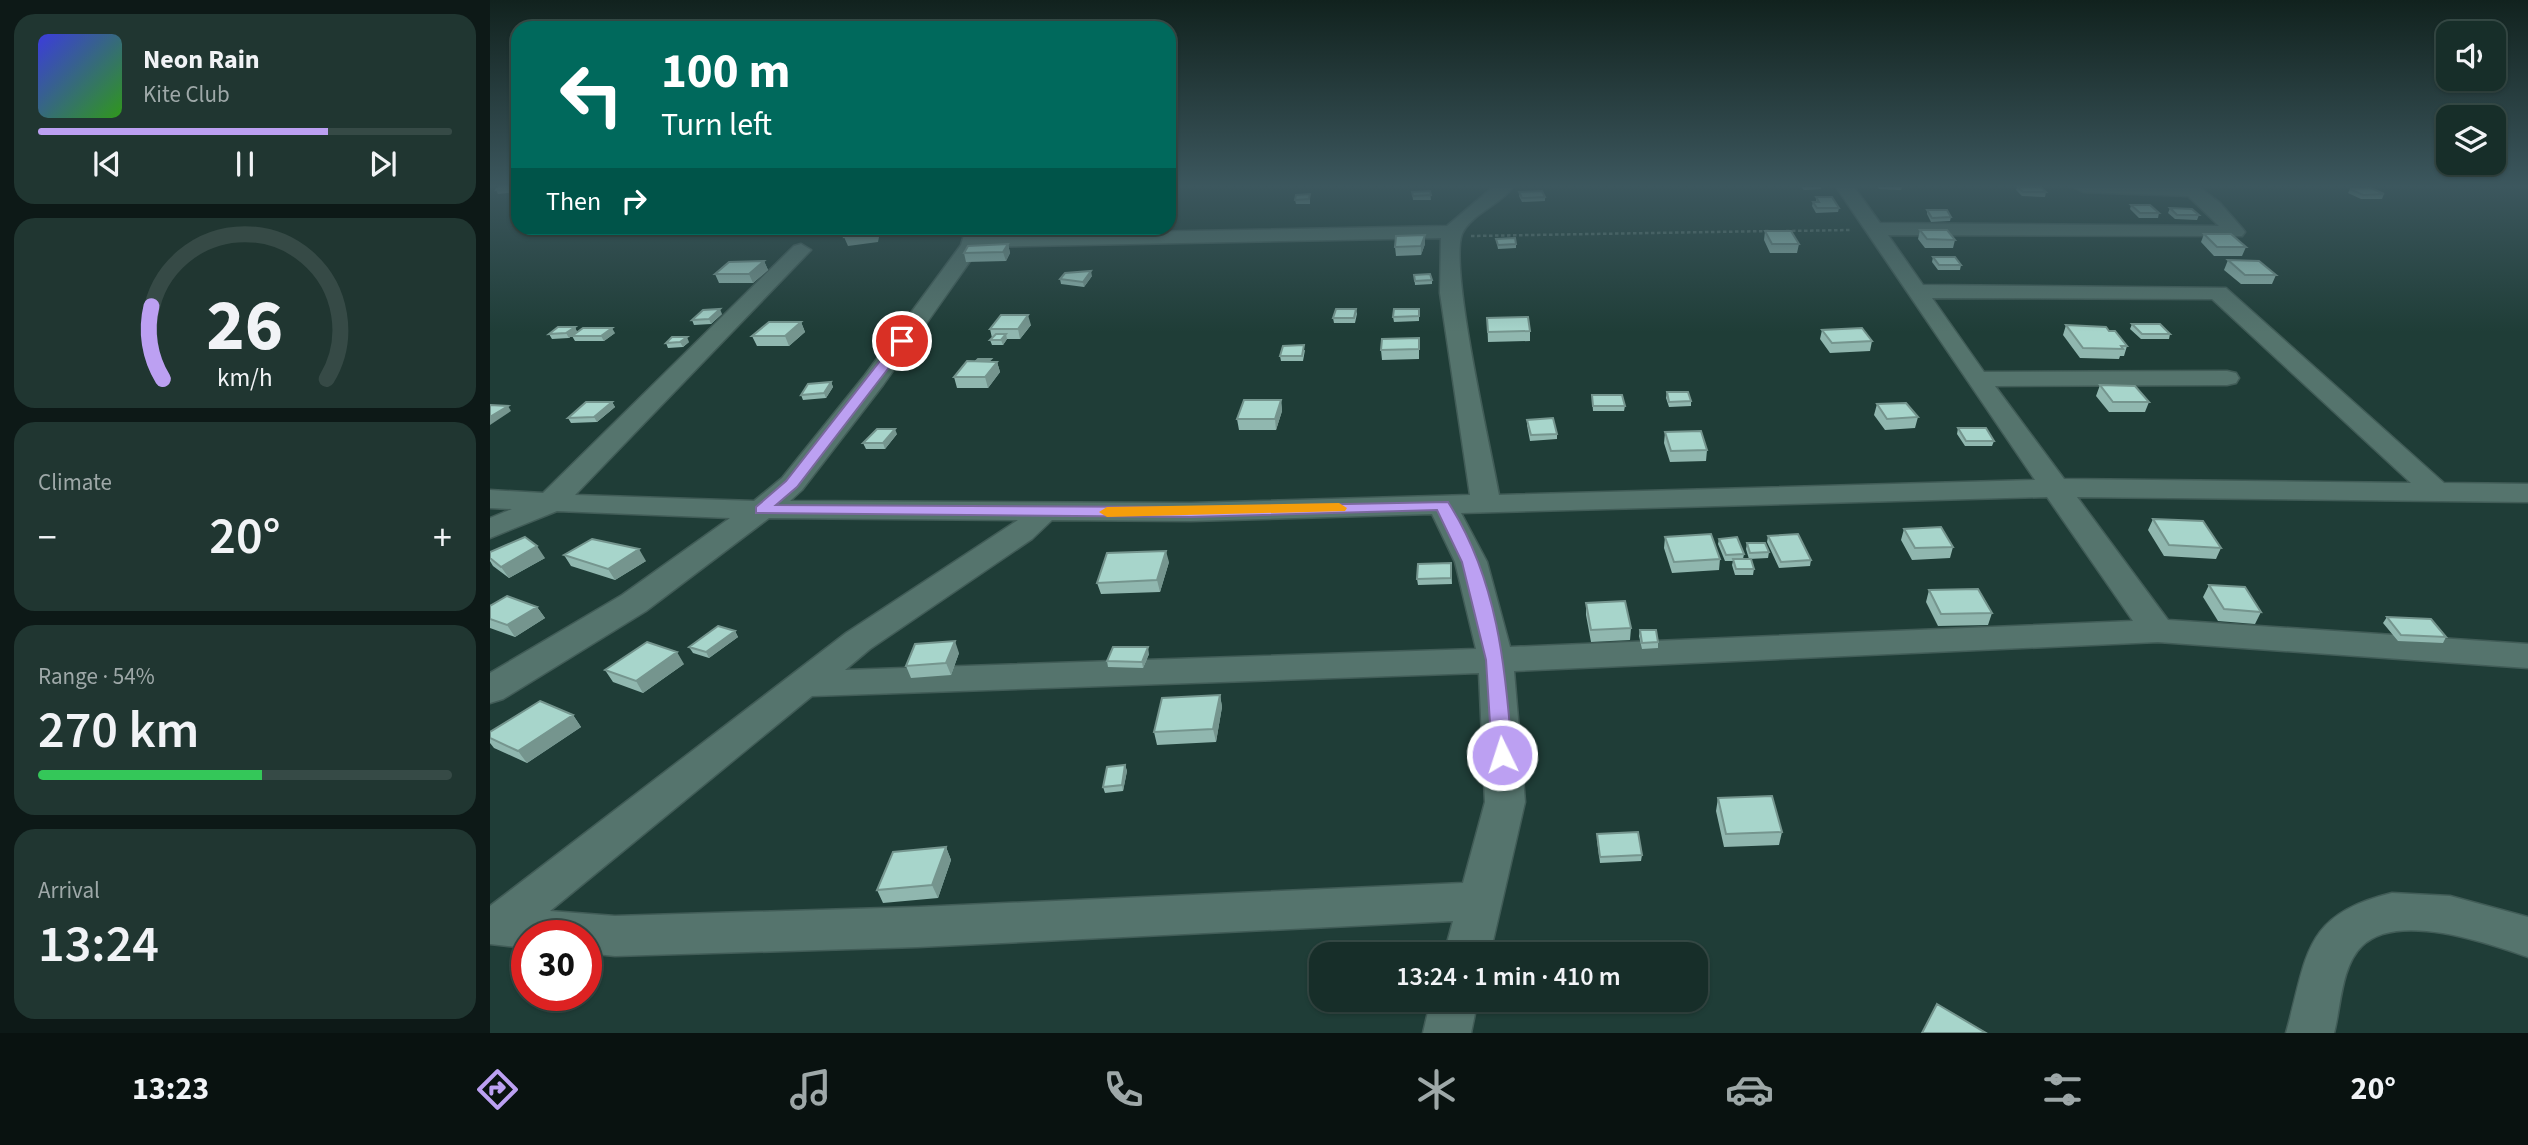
<!DOCTYPE html>
<meta charset="utf-8">
<style>
:root{--surface:#172e29;--page:#203631;--text:#f1f3f6;--muted:#9ea8a8;--line:#364a46;--accent:#bca0f2}
body{margin:0;font-family:"Source Sans 3",sans-serif;background:var(--page);color:var(--text);height:100vh;display:flex;flex-direction:column;font-size:26px;white-space:nowrap}
*{box-sizing:border-box;margin:0}
p{font-size:23px;color:var(--muted)}
.icon{flex:none;width:38px;height:38px;fill:none;stroke:currentColor;stroke-width:2;stroke-linecap:round;stroke-linejoin:round}
.map{position:relative;flex:1;overflow:hidden}
.details{display:flex;flex-direction:column;gap:14px;padding:14px;background:#0d1917;width:490px}
.details>*{flex:none}
.hud{position:absolute;left:21px;top:21px;width:665px;height:214px;border-radius:21px;box-shadow:0 2px 5px #0004,0 0 0 2px var(--line);background:#00695c;color:#fff;overflow:hidden}
.buttons{position:absolute;left:1946px;top:21px;display:grid;gap:14px}
.buttons a{display:grid;place-items:center;width:70px;height:70px;border-radius:14px;background:var(--surface);box-shadow:0 2px 5px #0004,0 0 0 2px var(--line);font-size:35px}
.speed{position:absolute;left:21px;top:920px;display:flex;gap:14px;font-size:35px;font-weight:700;text-align:center}
.speed>*{display:grid;place-content:center;width:91px;height:91px;border-radius:50%;background:var(--surface);box-shadow:0 2px 5px #0004,0 0 0 2px var(--line);line-height:1}
.speed .limit{border:10px solid #d22;background:#fff;color:#111}
.pin{position:absolute;display:grid;place-items:center;width:60px;height:60px;color:#fff;margin:-30px;border:4px solid #fff;border-radius:50%;box-shadow:0 2px 7px #0007}
.me{position:absolute;width:77px;margin:-38px;rotate:356deg;stroke-linejoin:round;filter:drop-shadow(0 0 5px #0008)}
.turn{display:flex;align-items:center;gap:24px;height:147px;padding:0 35px;font-size:32px}
.turn .icon{width:91px;height:91px;stroke-width:2.5}
.turn b{display:block;font-size:49px;line-height:60px}
.then{display:flex;align-items:center;height:66px;padding:0 35px;background:#0003;gap:14px;font-size:26px}
.big{font-size:52px;font-weight:600;line-height:1.1}
.details .widget{flex:1;display:flex;flex-direction:column;justify-content:center;gap:10px;min-width:0;padding:0 24px;border-radius:21px;background:var(--page)}
.details .dial{align-items:center;gap:0}
.dial svg{height:182px;overflow:visible;fill:none;stroke:var(--line);stroke-width:7;stroke-linecap:round;text-anchor:middle}
.dial text{fill:var(--text);stroke:none}
.song{display:flex;align-items:center;gap:21px}
.cover{width:84px;height:84px;border-radius:10px;background:linear-gradient(135deg,hsl(240 70% 55%),hsl(110 70% 35%))}
.played{height:7px;border-radius:4px;background:linear-gradient(90deg,var(--accent) 70%,var(--line) 70%)}
.keys{display:flex;justify-content:space-around;direction:ltr}
.heat{display:flex;justify-content:space-between;align-items:center;font-size:38px;direction:ltr}
.charge{height:10px;border-radius:5px;background:linear-gradient(90deg,#34c759 54%,var(--line) 0)}
.trip{position:absolute;left:819px;top:942px;width:399px;height:70px;border-radius:21px;background:var(--surface);box-shadow:0 2px 5px #0004,0 0 0 2px var(--line);font-weight:600;line-height:70px;text-align:center}
.dock{display:flex;height:112px;justify-content:space-around;align-items:center;background:#091210;color:var(--muted)}
.dock .icon{width:49px;height:49px}
.dock .active{color:var(--accent)}
.dock b{font-size:32px;color:var(--text)}
main{display:flex;flex:1;min-height:0}
.map>svg:first-child{display:block}
.lines{fill:none;stroke-linecap:round;stroke-linejoin:round}
.minor-casing{stroke:#415c57;stroke-width:3}
.path{stroke:#5b756f;stroke-width:2.5;stroke-dasharray:3.5 2.5;stroke-linecap:butt}
.minor{fill:#55746d;fill-rule:evenodd}
.wall{fill:#90b7af}
.shaded-wall{fill:#75958e}
.building{fill:#a7d5cb;stroke:#75958e;stroke-width:2}
.route{fill:#bca0f2;stroke:#7a689d;stroke-width:2}
.slow{fill:#f59e0b}
</style>
<main>
<section class="details">
<div class="widget">
<div class="song"><i class="cover"></i><div><b>Neon Rain</b><p>Kite Club</p></div></div>
<div class="played"></div>
<div class="keys"><svg class="icon" aria-label="previous" viewBox="0 0 24 24"><path d="M18 5L8 12l10 7zM5 5v14"/></svg><svg class="icon" aria-label="pause" viewBox="0 0 24 24"><path d="M8 5v14M16 5v14"/></svg><svg class="icon" aria-label="next" viewBox="0 0 24 24"><path d="M6 5l10 7-10 7zM19 5v14"/></svg></div>
</div>
<div class="widget dial"><svg viewBox="0 0 100 80">
<path d="M14 69A42 42 0 1 1 86 69"/>
<path d="M14 69A42 42 0 0 1 9 37" stroke="#bca0f2"/>
<text x="50" y="56" font-size="32" font-weight="700">26</text>
<text x="50" y="72" font-size="11">km/h</text>
</svg></div>
<div class="widget"><p>Climate</p>
<div class="heat"><a>−</a><b class="big">20°</b><a>+</a></div>
</div>
<div class="widget"><p>Range · 54%</p><b class="big">270 km</b><div class="charge"></div></div>
<div class="widget"><p>Arrival</p><b class="big">13:24</b></div>
</section>
<div class="map">
<svg width="2038" height="1033" viewBox="0 0 2038 1033">
<rect width="100%" height="100%" fill="#1f3d37"/>
<g class="lines">
<g class="minor-casing">
<path id="minor" d="M1003 187H1023C1010 205 981 214 972 234 959 268 1001 449 1009 495L1545 480 1346 187H1364L1390 223 1729 226 1698 196 1593 192 1584 187H1709L1730 203 1752 228 1755 232 1752 236 1398 235 1433 285 1736 288 1954 483 2038 484V502L1587 497 1678 620 2038 644V668L1668 642 1024 671 1035 802 1000 954H954L963 921 428 947 125 956 96 953V936H37V948L0 944V906L356 633 528 520 279 518 156 611 13 699 0 703V673L132 595 240 518 67 511 0 538V518L22 509 0 508V490L53 493 304 246 311 244 321 250 85 495 264 501 292 478 375 375 471 245 476 228H494L493 235 957 226ZM951 238 950 293 980 495 701 503 300 501 312 490 393 385 490 247ZM1442 298 1722 299 1921 483 1574 479 1505 386 1737 385 1746 383 1749 378 1746 373 1737 371 1494 372ZM1557 497 1643 621 1020 647 997 562 971 513ZM942 514 965 562 986 649 355 670 380 649 542 539 562 520 701 521ZM989 673 995 802 973 883 428 907 125 916 60 911 322 696Z
M1902 893 1960 896 2038 917V957C1998 943 1907 911 1872 946 1851 966 1851 1007 1844 1033H1796C1818 955 1812 915 1902 893Z
M941 999H988L981 1033H933Z"/>
</g>
<path class="path" d="M1296 231 1361 230
M981 236 1281 231"/>
<use href="#minor" class="minor"/>
</g>
<path class="wall" d="M1311 187H1331V189L1314 190Z
M1388 187H1412L1411 190 1389 189Z
M1527 187H1551L1556 192 1555 197 1532 196 1526 190Z
M1860 189 1894 194 1892 199H1871L1858 193Z
M940 191 941 200H923L922 192Z
M1029 192 1055 197V201L1032 202 1029 196Z
M820 194V204H806L805 200Z
M1326 197 1349 208 1348 212 1326 213 1322 206 1323 202H1326Z
M1641 205 1669 213 1668 218H1649L1640 209Z
M1680 208 1709 215 1707 220 1685 219 1678 213Z
M1437 210 1461 217 1460 221 1441 222 1437 214Z
M1430 230 1465 240 1463 248H1435L1428 239Z
M1275 231 1309 244 1307 253H1280L1274 240Z
M1714 234 1756 247 1752 256H1724L1711 242Z
M1006 239 1026 244V248L1008 249Z
M518 244 520 253 516 261 476 262 474 253Z
M935 244 931 255 906 256 905 247Z
M1443 257 1471 265 1470 270H1448L1442 262Z
M1738 260 1786 275 1782 284H1751L1734 270Z
M274 261 278 270 263 283H229L225 274Z
M924 275 942 280V284L925 285Z
M602 276 594 287 571 284 570 279Z
M866 309 867 314 865 323H844L843 318Z
M929 309V321L904 322 903 317Z
M232 314 221 324 204 325 202 320Z
M997 318 1040 331V341L998 342Z
M311 322 315 332 299 346H267L262 336Z
M1642 324 1680 334 1679 339H1651L1640 329Z
M541 325 530 339H517L513 345H502L500 340 502 338 500 329Z
M1576 325 1619 331 1637 346 1634 356H1630L1629 359 1590 358 1573 335Z
M85 327 87 332 79 338 62 339 59 334Z
M1332 330 1382 341 1380 351 1340 353 1330 339Z
M125 333 114 341H85L82 336Z
M929 338V359L892 360 891 350Z
M199 342 193 347 178 348 176 343Z
M815 350 813 361H791L790 356Z
M502 362H507L510 372 498 388H467L464 377Z
M341 382 343 387 336 398 313 400 311 395Z
M1610 385 1659 402 1655 412H1619L1606 396Z
M1177 392 1201 401V406L1179 407 1176 398Z
M1102 395 1135 406 1134 411H1103Z
M791 400 792 411 786 430H749L747 419Z
M122 402 125 407 107 422 81 423 78 418Z
M1387 404 1428 417 1425 428 1395 430 1384 415Z
M1037 420 1067 434V439L1040 441 1037 425Z
M1468 428 1504 441 1502 446H1475L1467 434Z
M1175 432 1217 450 1216 461 1180 462 1174 443Z
M407 434 395 449H376L373 443Z
M1663 519 1731 548 1726 559 1674 556 1658 530Z
M1414 529 1463 547 1460 558 1422 560 1411 540Z
M1278 536 1321 560 1320 566 1289 568 1277 542Z
M1175 537 1230 559 1229 570 1182 573 1174 548Z
M1229 539 1254 554 1253 559 1264 569 1263 575H1245L1242 565 1243 561H1235L1228 544Z
M1257 543 1279 552 1278 558 1259 559 1256 549Z
M0 552 55 558 19 578 3 566 0 561Z
M74 555 156 561 125 580 81 566Z
M679 562 670 592 611 594 607 583Z
M961 563 962 584 928 585 927 579Z
M1719 585 1771 612 1765 624 1728 621 1713 597Z
M1439 590 1502 613 1498 625 1448 626 1436 602Z
M1096 603 1141 628 1140 640 1101 642 1096 615Z
M0 606 47 607 55 618 25 637 0 628Z
M1897 617 1956 637 1953 643 1908 641 1893 623Z
M1150 630 1168 642V648L1152 649 1149 636Z
M245 631 248 637 219 658 203 653 199 647Z
M469 653 461 675 421 678 416 666Z
M659 654 653 668 618 667 617 661Z
M194 664 153 693 123 682 115 670Z
M730 695 732 707 726 742 667 745 664 732Z
M83 715 91 727 37 763 4 748 0 743V732Z
M635 765 637 771 633 791 615 793 613 787Z
M1228 798 1292 832 1289 845 1234 847 1226 811Z
M1107 834 1152 855 1151 861 1110 863 1107 840Z
M456 847 461 860 448 898 393 903 387 890Z"/>
<path class="shaded-wall" d="M28 187V192L8 194 6 190Z
M271 228H302L301 229 273 233Z
M386 228H389L390 232 388 242 358 246 354 237Z
M435 228H453L436 230Z
M935 235V244L931 255V246Z
M518 244 520 253 516 261 513 252Z
M274 261 278 270 263 283 259 274Z
M601 271 602 276 594 287 593 282Z
M230 309 232 314 221 324 219 319Z
M538 315 541 325 530 339 528 329Z
M311 322 315 332 299 346 295 336Z
M85 327 87 332 79 338 76 333Z
M122 328 125 333 114 341 111 336Z
M516 334 517 339 513 345 511 340Z
M197 337 199 342 193 347 190 342Z
M507 362 510 372 498 388 495 377Z
M341 382 343 387 336 398 334 393Z
M791 400 792 411 786 430 785 419Z
M122 402 125 407 107 422 104 417Z
M18 406 21 411 0 425V417Z
M405 429 407 434 395 449 393 443Z
M47 546 55 558 19 578 11 567Z
M149 549 156 561 125 580 118 569Z
M676 551 679 562 670 592 667 580Z
M47 607 55 618 25 637 17 625Z
M245 631 248 637 219 658 216 652Z
M465 641 469 653 461 675 456 663Z
M658 647 659 654 653 668 652 662Z
M187 652 194 664 153 693 146 681Z
M730 695 732 707 726 742 723 729Z
M83 715 91 727 37 763 28 751Z
M635 765 637 771 633 791 632 785Z
M456 847 461 860 448 898 442 885Z"/>
<path class="building" d="M8 187H28L6 190Z
M1528 187H1551L1556 192H1533Z
M1881 188 1894 194 1873 195 1860 189Z
M940 191 941 195 923 196 922 192Z
M1052 191 1055 197 1032 198 1029 192Z
M820 194 819 199 805 200 806 195Z
M1326 197H1342L1349 208H1327L1323 202H1329Z
M1641 205H1660L1669 213H1650Z
M1680 208 1702 209 1709 215H1687Z
M1437 210H1457L1461 217 1442 218Z
M357 228H386L385 233 354 237Z
M1430 230H1457L1465 240 1437 239Z
M1275 231H1301L1309 244H1282Z
M1714 234H1741L1756 247H1727Z
M935 235 931 246 905 247 906 236Z
M1025 238 1026 244 1008 245 1006 239Z
M518 244 513 252 474 253 478 246Z
M1443 257H1465L1471 265H1449Z
M1738 260 1769 261 1786 275H1755Z
M274 261 259 274H225L239 262Z
M601 271 593 282 570 279 575 273Z
M940 274 942 280 925 281 924 275Z
M230 309 219 319 202 320 213 310Z
M846 309H866L864 318H843Z
M904 309H929V316L903 317Z
M511 315H538L528 329H500Z
M1038 317 1040 331 998 332 997 318Z
M279 322H311L295 336H262Z
M1642 324H1670L1680 334H1652Z
M1576 325 1616 327 1619 331H1625L1637 346H1631L1633 349 1593 348Z
M68 327H85L76 333 59 334Z
M93 328H122L111 336H82Z
M1372 328 1382 341 1342 343 1332 330Z
M506 334H516L511 340H500Z
M182 337H197L190 342 176 343Z
M929 338V349L891 350 892 339Z
M814 345 812 356H790L793 346Z
M488 359H501L499 361H486Z
M477 361 507 362 495 377H464Z
M341 382 334 393 311 395 318 384Z
M1610 385 1645 386 1659 402H1623Z
M1177 392H1198L1201 401 1179 402Z
M1102 395H1132L1135 406H1103Z
M754 400H791L785 419H747Z
M96 402H122L104 417 78 418Z
M1416 403 1428 417 1397 419 1387 404Z
M0 405 18 406 0 417Z
M1063 418 1067 434 1041 435 1037 420Z
M1468 428H1496L1504 441H1476Z
M387 429H405L393 443H373Z
M1211 431 1217 450 1181 451 1175 432Z
M1663 519 1713 521 1731 548 1679 545Z
M1451 527 1463 547 1425 548 1414 529Z
M1221 534 1230 559 1184 562 1175 537Z
M1308 534 1321 560 1291 562 1278 536Z
M35 537 47 546 11 567 0 558V552Z
M1247 537 1254 554 1236 555 1229 539Z
M102 539 149 549 118 569 74 555Z
M1257 543H1275L1279 552 1260 553Z
M676 551 667 580 607 583 617 553Z
M1243 559H1261L1264 569H1246Z
M961 563V578L927 579 928 564Z
M1719 585 1755 587 1771 612 1734 609Z
M1488 589 1502 613 1451 614 1439 590Z
M17 596 47 607 17 625 0 619V606Z
M1135 601 1141 628 1101 630 1096 603Z
M1897 617 1941 619 1956 637 1911 635Z
M228 626 245 631 216 652 199 647Z
M1150 630H1166L1168 642 1152 643Z
M465 641 456 663 416 666 425 644Z
M157 642 187 652 146 681 115 670Z
M623 647H658L652 662 617 661Z
M730 695 723 729 664 732 672 698Z
M50 701 83 715 28 751 0 738V732Z
M635 765 632 785 613 787 617 767Z
M1282 796 1292 832 1236 834 1228 798Z
M1148 832 1152 855 1110 857 1107 834Z
M456 847 442 885 387 890 403 852Z
M1447 1004 1496 1033H1432Z"/>
<linearGradient id="sky" x2="0" y2="1"><stop stop-color="#11221e"/><stop offset="0.56" stop-color="#3c575e"/><stop offset="1" stop-color="#3c575e" stop-opacity="0"/></linearGradient>
<rect width="2038" height="332" fill="url(#sky)"/>
<path class="route" d="M412 337 419 341 417 344 307 487 286 505 701 507 958 502C1007 578 1016 667 1022 755L1019 760H1005L1002 755 996 660 972 562 947 510 701 517 266 513V507L296 481 408 338Z"/>
<path class="slow" d="M849 503 857 508 855 511 617 517 609 512 617 507Z"/>
</svg>
<div class="buttons">
<a><svg class="icon" aria-label="sound" viewBox="0 0 24 24"><path d="M4 9h4l5-4v14l-5-4H4zM17 9q2 3 0 6"/></svg></a>
<a><svg class="icon" aria-label="layers" viewBox="0 0 24 24"><path d="M12 4l9 5-9 5-9-5zM3 14l9 5 9-5"/></svg></a>
</div>
<div class="speed"><div class="limit">30</div></div>
<div class="pin" style="left:412px;top:341px;background:#d93025"><svg class="icon" aria-label="arrive" viewBox="0 0 24 24"><path d="M6 21V4h12l-3 4 3 4H6"/></svg></div>
<svg class="me" style="left:1012px;top:755px" viewBox="-20 -20 40 40"><circle r="17" fill="#bca0f2" stroke="#fff" stroke-width="3"/><path d="M0-11L8 9 0 5-8 9z" fill="#fff"/></svg>
<div class="trip">13:24 · 1 min · 410 m</div>
<div class="hud">
<div class="turn"><svg class="icon" aria-label="left" viewBox="0 0 24 24"><path d="M17 20v-9H6M10 6l-5 5 5 5"/></svg><div><b>100 m</b>Turn left</div></div>
<div class="then">Then<svg class="icon" aria-label="right" viewBox="0 0 24 24"><path d="M7 20v-9h11M14 6l5 5-5 5"/></svg></div>
</div>
</div>
</main>
<nav class="dock">
<b>13:23</b>
<svg class="icon active" aria-label="directions" viewBox="0 0 24 24"><path d="M12 3l9 9-9 9-9-9zM9 14v-3h6M13 9l2 2-2 2"/></svg>
<svg class="icon" aria-label="music" viewBox="0 0 24 24"><path d="M9 18V5l10-2v13"/><circle cx="6" cy="18" r="3"/><circle cx="16" cy="16" r="3"/></svg>
<svg class="icon" aria-label="phone" viewBox="0 0 24 24"><path d="M5 4h4l2 5-3 2q2 4 5 5l2-3 5 2v4C11 20 4 13 5 4z"/></svg>
<svg class="icon" aria-label="climate" viewBox="0 0 24 24"><path d="M12 3v18M4 7l16 10M4 17L20 7"/></svg>
<svg class="icon" aria-label="car" viewBox="0 0 24 24"><path d="M5 17H2v-5l4-1 3-4h7l3 4 3 1v5h-3M9 17h6M6 11h13"/><circle cx="7" cy="17" r="2"/><circle cx="17" cy="17" r="2"/></svg>
<svg class="icon" aria-label="filters" viewBox="0 0 24 24"><path d="M4 7h16M4 17h16"/><circle cx="9" cy="7" r="2"/><circle cx="15" cy="17" r="2"/></svg>
<b>20°</b>
</nav>
